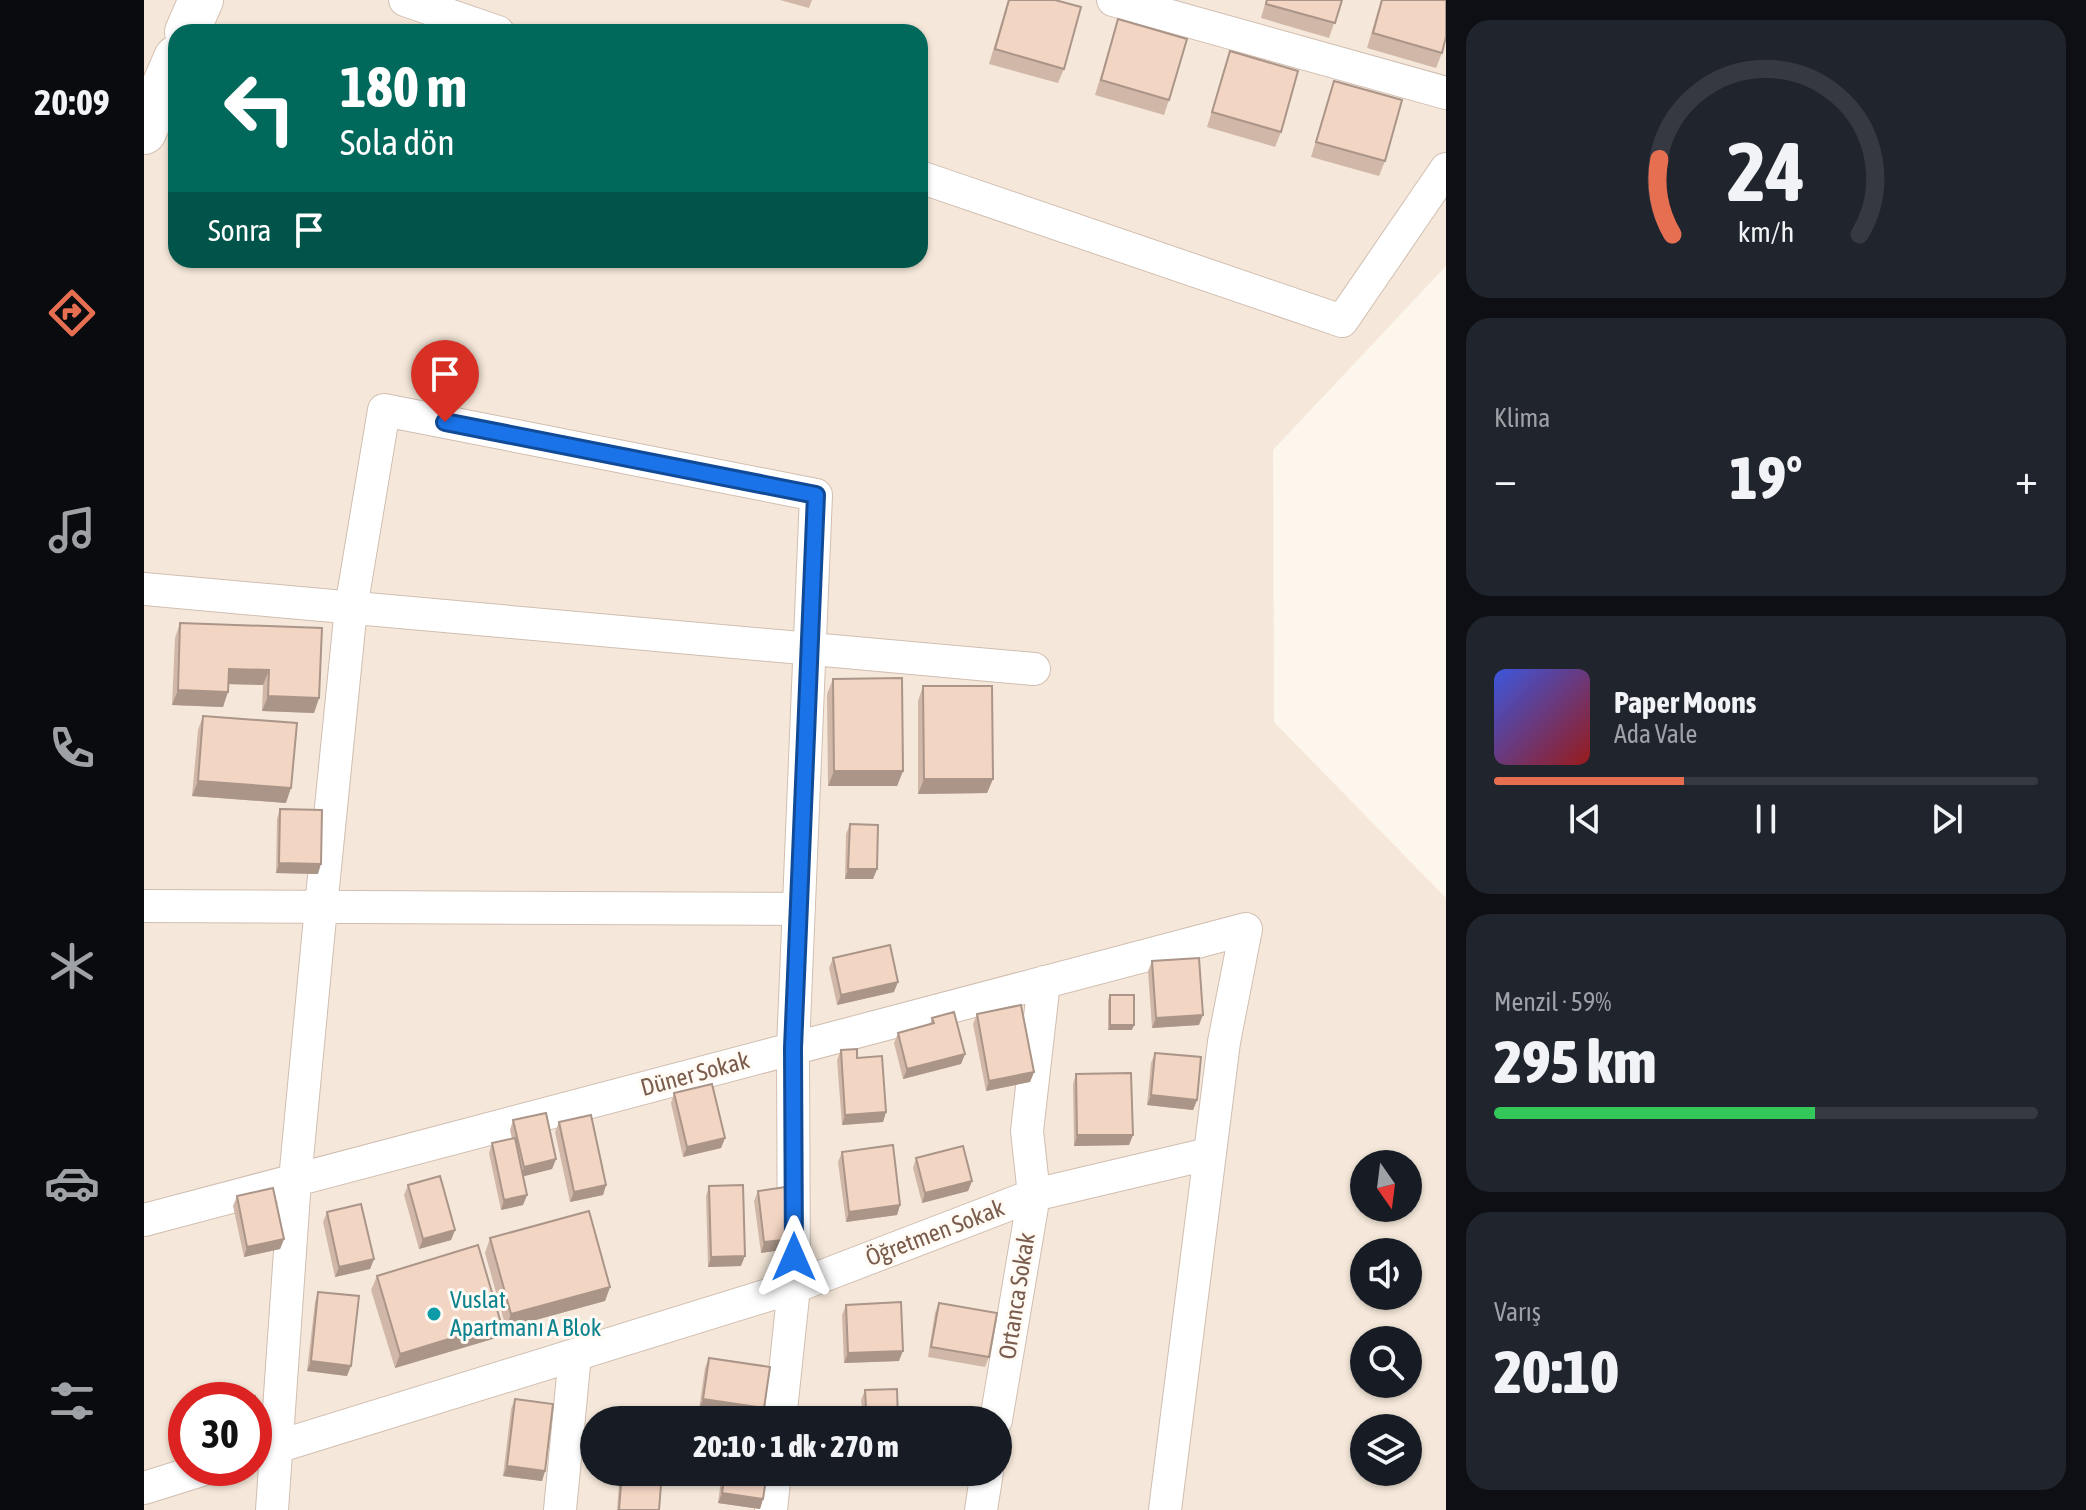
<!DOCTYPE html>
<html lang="tr">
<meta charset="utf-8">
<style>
:root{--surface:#171b24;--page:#20242c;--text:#f1f3f6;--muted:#9ea1a6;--line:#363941;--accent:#e76f51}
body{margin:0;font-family:"Asap Condensed",sans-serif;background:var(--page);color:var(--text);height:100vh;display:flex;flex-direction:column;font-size:30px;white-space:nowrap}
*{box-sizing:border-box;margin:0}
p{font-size:26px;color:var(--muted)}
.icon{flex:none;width:44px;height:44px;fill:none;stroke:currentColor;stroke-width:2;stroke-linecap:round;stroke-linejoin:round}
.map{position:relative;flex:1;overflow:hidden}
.details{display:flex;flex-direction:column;gap:20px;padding:20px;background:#0d0f14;width:640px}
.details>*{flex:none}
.top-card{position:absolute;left:24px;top:24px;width:760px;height:244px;border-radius:24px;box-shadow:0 2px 6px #0004;background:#00695c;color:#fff;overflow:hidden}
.needle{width:52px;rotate:166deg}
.fabs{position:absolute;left:1206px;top:1150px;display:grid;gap:16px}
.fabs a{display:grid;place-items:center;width:72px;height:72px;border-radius:50%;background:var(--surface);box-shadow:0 2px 6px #0004;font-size:40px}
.speed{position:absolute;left:24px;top:1382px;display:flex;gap:16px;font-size:40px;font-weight:700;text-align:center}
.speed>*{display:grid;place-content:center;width:104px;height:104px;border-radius:50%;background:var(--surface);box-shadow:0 2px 6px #0004;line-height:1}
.speed .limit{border:12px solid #d22;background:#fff;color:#111}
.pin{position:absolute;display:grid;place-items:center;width:68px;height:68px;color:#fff;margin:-82px -34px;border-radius:50% 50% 50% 0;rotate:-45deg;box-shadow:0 0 8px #0007}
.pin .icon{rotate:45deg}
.me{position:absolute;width:88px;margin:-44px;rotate:0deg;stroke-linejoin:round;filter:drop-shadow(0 0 6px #0008)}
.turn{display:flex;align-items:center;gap:28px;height:168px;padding:0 40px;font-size:36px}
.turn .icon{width:104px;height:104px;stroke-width:2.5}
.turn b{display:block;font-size:56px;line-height:68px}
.then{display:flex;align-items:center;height:76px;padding:0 40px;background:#0003;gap:16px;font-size:30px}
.big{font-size:60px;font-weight:800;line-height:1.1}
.details .tile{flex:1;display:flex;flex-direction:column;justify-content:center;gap:12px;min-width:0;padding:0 28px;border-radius:24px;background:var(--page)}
.details .dial{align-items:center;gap:0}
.dial svg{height:208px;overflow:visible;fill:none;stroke:var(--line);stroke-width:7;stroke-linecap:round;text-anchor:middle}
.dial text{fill:var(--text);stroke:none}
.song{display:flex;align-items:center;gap:24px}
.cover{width:96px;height:96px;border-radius:12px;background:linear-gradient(135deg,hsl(230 70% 55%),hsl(0 70% 35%))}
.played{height:8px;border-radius:4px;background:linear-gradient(90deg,var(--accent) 35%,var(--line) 35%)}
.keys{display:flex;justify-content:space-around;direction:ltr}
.heat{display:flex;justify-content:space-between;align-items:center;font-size:44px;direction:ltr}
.charge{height:12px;border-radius:6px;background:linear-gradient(90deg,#34c759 59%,var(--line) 0)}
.trip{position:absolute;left:436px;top:1406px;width:432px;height:80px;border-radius:40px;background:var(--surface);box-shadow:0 2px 6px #0004;font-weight:800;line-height:80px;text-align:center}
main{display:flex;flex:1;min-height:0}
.menu{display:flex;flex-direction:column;width:144px;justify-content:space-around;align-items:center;background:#090b0e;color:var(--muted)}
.menu .icon{width:56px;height:56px}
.menu .active{color:var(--accent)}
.menu b{font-size:36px;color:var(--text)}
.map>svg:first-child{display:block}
.residential{fill:#f5e8da;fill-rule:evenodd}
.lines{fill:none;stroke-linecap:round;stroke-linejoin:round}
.street-casing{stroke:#d1beb0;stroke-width:34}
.secondary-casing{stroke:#d6c0b0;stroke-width:46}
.street{stroke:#fff;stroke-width:32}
.secondary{stroke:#fff;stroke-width:44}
.wall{fill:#d1b7a8}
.shaded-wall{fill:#aa9588}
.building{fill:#f3d5c3;stroke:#aa9588;stroke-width:2}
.route-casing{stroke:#114b97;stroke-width:20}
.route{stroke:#1a73e8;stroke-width:14}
.culture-dot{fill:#0f9aa8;stroke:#fffaf3;stroke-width:3}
.labels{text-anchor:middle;stroke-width:6;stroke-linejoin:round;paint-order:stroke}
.street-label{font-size:24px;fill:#7a5c4d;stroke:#fffaf3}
.culture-label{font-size:24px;fill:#0d838f;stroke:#fffaf3;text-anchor:start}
</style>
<main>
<nav class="menu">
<b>20:09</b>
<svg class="icon active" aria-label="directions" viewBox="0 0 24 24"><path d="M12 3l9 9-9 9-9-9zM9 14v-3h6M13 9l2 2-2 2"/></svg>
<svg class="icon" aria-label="music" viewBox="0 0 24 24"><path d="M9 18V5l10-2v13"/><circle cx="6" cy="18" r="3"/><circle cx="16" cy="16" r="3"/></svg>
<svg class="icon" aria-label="phone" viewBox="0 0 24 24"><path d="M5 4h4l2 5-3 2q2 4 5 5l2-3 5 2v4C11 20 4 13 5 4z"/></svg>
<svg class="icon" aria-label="climate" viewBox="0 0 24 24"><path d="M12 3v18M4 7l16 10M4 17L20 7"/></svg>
<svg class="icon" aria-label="car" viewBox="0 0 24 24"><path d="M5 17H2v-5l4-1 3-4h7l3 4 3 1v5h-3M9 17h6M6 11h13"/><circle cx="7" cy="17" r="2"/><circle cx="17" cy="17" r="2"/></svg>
<svg class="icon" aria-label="filters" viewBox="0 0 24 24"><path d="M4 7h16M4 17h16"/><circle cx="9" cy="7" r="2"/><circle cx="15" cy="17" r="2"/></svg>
</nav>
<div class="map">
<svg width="1302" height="1510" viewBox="0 0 1302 1510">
<rect width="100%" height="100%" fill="#fdf6ec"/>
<path class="residential" d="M0 0H1302V266L1129 450 1130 722 1302 898V1510H0ZM32 32H776V260H32ZM1220 1164H1264V1208H1220ZM1220 1252H1264V1296H1220ZM1220 1340H1264V1384H1220ZM42 1400H110V1468H42ZM450 1420H854V1472H450ZM1220 1428H1264V1472H1220Z"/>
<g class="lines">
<g class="street-casing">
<path id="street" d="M261 0 354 32
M969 0 1302 93
M776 177 1198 321 1302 169
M0 589 890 669
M0 906 655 909
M0 1220 1102 929 1080 1042 1021 1510
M852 1420 890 1195 883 1131 900 982
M110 1454 650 1287 890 1195 1064 1154
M0 1488 64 1468
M128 1510 151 1180 177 907 207 608 240 410 672 495 649 1048 650 1287 636 1420
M416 1510 431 1355
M627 1510 631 1472
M837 1510 843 1472"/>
</g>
<g class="secondary-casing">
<path id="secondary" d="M43 32 57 0
M0 132 32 58"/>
</g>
<use href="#street" class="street"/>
<use href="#secondary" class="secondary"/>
</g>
<path class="wall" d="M636 0H668L665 8Z
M864 0H911L920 69 914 83 845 64Z
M1122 0H1198L1185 38 1117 18Z
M1237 0H1302L1298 53 1292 68 1223 48Z
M974 19 1025 100 1020 115 951 95Z
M1086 51 1137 132 1131 147 1063 127Z
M1190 81 1241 161 1235 176 1167 157Z
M36 623 175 698 170 713 118 711 119 685 85 684 79 707 28 705 31 638Z
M689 679 759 771 753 786H684L683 694Z
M779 686 849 779 843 793 774 794V701Z
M59 716 142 803 48 796 54 730Z
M136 809 174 874 132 873 133 819Z
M706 824 733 869 729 879H701L702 834Z
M689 958 750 992 693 1005 685 968Z
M1008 961 1055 1025 1008 1028 1004 971Z
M966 995 988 1030H964V1000Z
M833 1014 890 1072 886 1082 842 1091 829 1024Z
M788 1018 821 1054 817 1064 759 1079 750 1043 754 1033 786 1024Z
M697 1050 713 1058 742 1112 739 1122 698 1125 693 1060Z
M1011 1053 1053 1100 1049 1110 1003 1105 1007 1063Z
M932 1074 989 1135 985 1145 930 1146 929 1084Z
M530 1093 581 1138 577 1148 539 1157 527 1103Z
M369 1120 412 1159 408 1169 379 1176 383 1195 379 1205 357 1210 345 1153 348 1143 368 1139 366 1130Z
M415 1122 462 1185 459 1195 426 1202 411 1132Z
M698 1152 756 1205 753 1215 702 1222 694 1162Z
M772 1158 828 1181 824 1191 778 1203 769 1168Z
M264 1185 311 1230 307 1240 275 1249 260 1195Z
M565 1186 597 1266 564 1267 562 1196Z
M614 1191 649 1239 645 1249 617 1253 610 1201Z
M93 1196 140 1239 136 1249 100 1257 89 1206Z
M183 1212 230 1259 226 1269 191 1277 179 1222Z
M346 1238 466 1287 461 1301 362 1328 341 1253Z
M233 1276 352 1338 251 1368 227 1290Z
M174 1292 203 1376 163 1371 171 1302Z
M795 1303 845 1357 841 1367 784 1357 791 1313Z
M702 1305 755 1361 700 1363 698 1315Z
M565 1358 620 1408 617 1418 555 1409 561 1368Z
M721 1390 754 1420H699L703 1408H718L717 1400Z
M371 1399 401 1471 398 1481 359 1476 367 1409Z
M476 1472H518L515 1510H473Z
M578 1472H623L619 1499 616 1509 574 1503Z"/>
<path class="shaded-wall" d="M85 669 125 670 119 685 80 684Z
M34 690 84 692 79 707 28 705Z
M124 696 175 698 170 713 118 711Z
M690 771H759L753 786H684Z
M780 779H849L843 793 774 794Z
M54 781 147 788 142 803 48 796Z
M135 863 177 864 174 874 132 873Z
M704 869H733L729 879H701Z
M754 982 750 992 693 1005 697 995Z
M1059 1015 1055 1025 1008 1028 1012 1018Z
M966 1025H990L988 1030H964Z
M821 1054 817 1064 759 1079 763 1069Z
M890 1072 886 1082 842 1091 845 1081Z
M1007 1095 1053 1100 1049 1110 1003 1105Z
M742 1112 739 1122 698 1125 701 1115Z
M933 1135H989L985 1145 930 1146Z
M581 1138 577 1148 539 1157 543 1147Z
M412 1159 408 1169 377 1177 380 1167Z
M828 1181 824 1191 778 1203 781 1193Z
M462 1185 459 1195 426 1202 430 1192Z
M383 1195 379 1205 357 1210 360 1200Z
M756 1205 753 1215 702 1222 705 1212Z
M311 1230 307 1240 275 1249 279 1239Z
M140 1239 136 1249 100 1257 103 1247Z
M649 1239 645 1249 617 1253 620 1242Z
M601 1256 597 1266 564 1267 567 1257Z
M230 1259 226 1269 191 1277 195 1267Z
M466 1287 461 1301 362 1328 367 1314Z
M357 1323 352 1338 251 1368 256 1354Z
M759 1351 755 1361 700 1363 704 1353Z
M167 1361 207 1366 203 1376 163 1371Z
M559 1399 620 1408 617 1418 555 1409Z
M117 1421 114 1431 110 1432V1423Z
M363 1466 401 1471 398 1481 359 1476Z
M578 1493 619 1499 616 1509 574 1503Z"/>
<path class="building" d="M865 0H911L937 7 920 69 851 49Z
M1123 0H1198L1191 23 1122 4Z
M1238 0H1302V37L1298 53 1229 33Z
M974 19 1043 39 1025 100 957 80Z
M1086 51 1154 71 1137 132 1068 112Z
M1190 81 1258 100 1241 161 1172 142Z
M36 623 178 628 175 698 124 696 125 670 85 669 84 692 34 690Z
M758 678 759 771H690L689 679Z
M779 686H848L849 779H780Z
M59 716 153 723 147 788 54 781Z
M136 809 178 810 177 864 135 863Z
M706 824 734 825 733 869H704Z
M746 945 754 982 697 995 689 958Z
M1055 958 1059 1015 1012 1018 1008 961Z
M966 995H990V1025H966Z
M877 1005 890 1072 845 1081 833 1014Z
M810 1012 821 1054 763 1069 754 1033 790 1023 788 1018Z
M713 1049V1058L738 1056 742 1112 701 1115 697 1050Z
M1011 1053 1057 1057 1053 1100 1007 1095Z
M987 1073 989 1135H933L932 1074Z
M568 1084 581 1138 543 1147 530 1093Z
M402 1113 412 1159 380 1167 369 1120Z
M447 1115 462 1185 430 1192 415 1122Z
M371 1138 383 1195 360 1200 348 1143Z
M749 1145 756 1205 705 1212 698 1152Z
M819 1146 828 1181 781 1193 772 1158Z
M296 1176 311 1230 279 1239 264 1185Z
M599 1185 601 1256 567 1257 565 1186Z
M642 1187 649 1239 620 1242 614 1191Z
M129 1188 140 1239 103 1247 93 1196Z
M217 1204 230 1259 195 1267 183 1212Z
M445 1211 466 1287 367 1314 346 1238Z
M334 1245 357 1323 256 1354 233 1276Z
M174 1292 215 1296 207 1366 167 1361Z
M757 1302 759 1351 704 1353 702 1305Z
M795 1303 853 1313 845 1357 787 1347Z
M565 1358 626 1367 620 1408 559 1399Z
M753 1389 754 1420H703V1408L722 1407 721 1390Z
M111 1396 117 1421 110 1423V1400H93Z
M371 1399 409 1404 401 1471 363 1466Z
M478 1472H518L515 1510H475Z
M581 1472H623L619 1499 578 1493Z"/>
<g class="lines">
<g class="route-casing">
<path id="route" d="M301 422 672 495 649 1048 650 1257"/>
</g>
<use href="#route" class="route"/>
</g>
<circle class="culture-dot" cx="290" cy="1314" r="8"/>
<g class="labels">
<g class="street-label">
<text transform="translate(551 1074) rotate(-15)" y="8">Düner Sokak</text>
<text transform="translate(791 1233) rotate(-21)" y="8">Öğretmen Sokak</text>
<text transform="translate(873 1296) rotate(-81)" y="8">Ortanca Sokak</text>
</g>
<g class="culture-label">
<text x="306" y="1308">Vuslat<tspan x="306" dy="28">Apartmanı A Blok</tspan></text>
</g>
</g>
</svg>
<div class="fabs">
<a><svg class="needle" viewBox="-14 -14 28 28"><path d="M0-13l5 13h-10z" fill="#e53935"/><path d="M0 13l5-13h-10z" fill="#9ea1a6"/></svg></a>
<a><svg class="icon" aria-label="sound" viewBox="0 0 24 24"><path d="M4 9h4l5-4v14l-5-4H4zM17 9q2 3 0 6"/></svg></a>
<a><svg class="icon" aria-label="search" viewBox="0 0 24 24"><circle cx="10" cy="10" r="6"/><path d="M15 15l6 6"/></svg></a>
<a><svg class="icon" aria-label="layers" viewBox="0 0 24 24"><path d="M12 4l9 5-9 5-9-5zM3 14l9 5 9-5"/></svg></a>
</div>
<div class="speed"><div class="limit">30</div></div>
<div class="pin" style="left:301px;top:422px;background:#d93025"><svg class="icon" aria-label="arrive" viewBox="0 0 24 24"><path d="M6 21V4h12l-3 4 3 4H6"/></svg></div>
<svg class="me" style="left:650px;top:1257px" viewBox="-20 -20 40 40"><path d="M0-17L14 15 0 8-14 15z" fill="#1a73e8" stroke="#fff" stroke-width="4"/></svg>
<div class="trip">20:10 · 1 dk · 270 m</div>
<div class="top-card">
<div class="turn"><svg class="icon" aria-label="left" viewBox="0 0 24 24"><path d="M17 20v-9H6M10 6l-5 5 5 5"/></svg><div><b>180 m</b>Sola dön</div></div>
<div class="then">Sonra<svg class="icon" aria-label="arrive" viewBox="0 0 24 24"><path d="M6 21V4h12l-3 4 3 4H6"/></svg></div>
</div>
</div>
<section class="details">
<div class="tile dial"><svg viewBox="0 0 100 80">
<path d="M14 69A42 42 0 1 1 86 69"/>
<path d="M14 69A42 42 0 0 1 9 40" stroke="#e76f51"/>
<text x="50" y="56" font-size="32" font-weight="700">24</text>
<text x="50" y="72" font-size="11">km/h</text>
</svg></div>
<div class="tile"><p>Klima</p>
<div class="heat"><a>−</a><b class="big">19°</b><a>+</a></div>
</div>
<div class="tile">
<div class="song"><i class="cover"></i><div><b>Paper Moons</b><p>Ada Vale</p></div></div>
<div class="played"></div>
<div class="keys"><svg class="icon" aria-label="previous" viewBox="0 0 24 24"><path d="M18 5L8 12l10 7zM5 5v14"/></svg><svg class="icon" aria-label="pause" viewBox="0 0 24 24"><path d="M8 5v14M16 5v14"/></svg><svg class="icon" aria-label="next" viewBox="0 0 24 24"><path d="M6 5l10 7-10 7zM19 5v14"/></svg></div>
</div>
<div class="tile"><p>Menzil · 59%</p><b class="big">295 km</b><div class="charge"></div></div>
<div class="tile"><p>Varış</p><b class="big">20:10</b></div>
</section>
</main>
